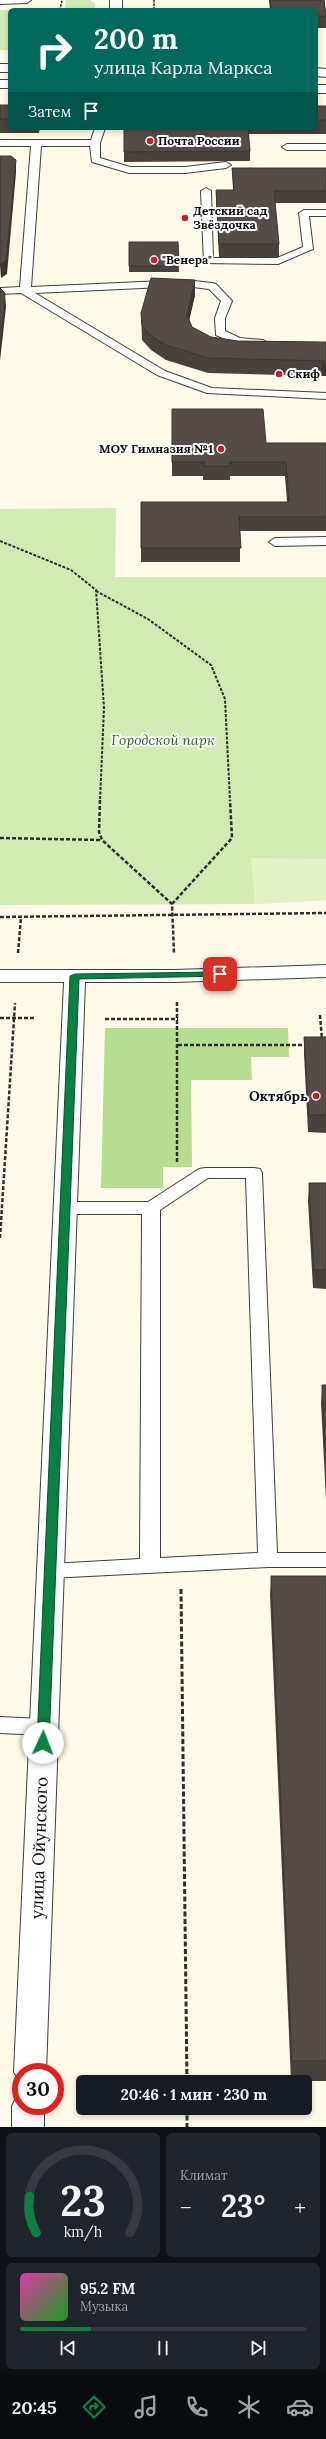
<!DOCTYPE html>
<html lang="ru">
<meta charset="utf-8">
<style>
:root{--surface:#171b24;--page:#20242c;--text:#f1f3f6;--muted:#9ea1a6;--line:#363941;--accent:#0b8043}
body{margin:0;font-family:Lora,serif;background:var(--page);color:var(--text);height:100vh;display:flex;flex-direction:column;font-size:15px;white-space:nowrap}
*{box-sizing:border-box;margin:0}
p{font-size:13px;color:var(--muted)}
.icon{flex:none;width:22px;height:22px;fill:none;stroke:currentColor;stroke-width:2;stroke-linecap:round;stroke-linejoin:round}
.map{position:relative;height:2127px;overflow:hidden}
.sheet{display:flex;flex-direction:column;gap:6px;padding:6px;background:#0d0f14;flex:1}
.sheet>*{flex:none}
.guide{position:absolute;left:8px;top:8px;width:310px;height:122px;border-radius:6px;box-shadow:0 2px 6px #0003;background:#00695c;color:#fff;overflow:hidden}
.speed{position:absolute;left:12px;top:2063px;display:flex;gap:8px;font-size:20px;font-weight:700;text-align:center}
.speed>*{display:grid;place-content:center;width:52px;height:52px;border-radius:50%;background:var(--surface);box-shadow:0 2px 6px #0003;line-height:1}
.speed .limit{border:6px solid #d22;background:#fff;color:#111}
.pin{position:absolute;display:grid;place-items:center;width:34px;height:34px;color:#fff;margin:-17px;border-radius:8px;box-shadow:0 2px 6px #0006}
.me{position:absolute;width:44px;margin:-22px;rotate:2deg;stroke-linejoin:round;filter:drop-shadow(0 0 3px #0008)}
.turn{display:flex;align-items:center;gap:14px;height:84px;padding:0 20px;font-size:18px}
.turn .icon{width:52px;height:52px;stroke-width:2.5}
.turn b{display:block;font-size:28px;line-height:34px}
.then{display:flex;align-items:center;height:38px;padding:0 20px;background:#0003;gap:8px;font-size:15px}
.big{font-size:30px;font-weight:800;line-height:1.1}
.sheet .card{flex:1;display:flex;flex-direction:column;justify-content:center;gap:6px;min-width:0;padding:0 14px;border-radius:6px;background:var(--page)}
.sheet .dial{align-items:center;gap:0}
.dial svg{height:104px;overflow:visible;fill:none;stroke:var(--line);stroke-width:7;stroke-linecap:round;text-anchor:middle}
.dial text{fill:var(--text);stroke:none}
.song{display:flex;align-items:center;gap:12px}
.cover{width:48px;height:48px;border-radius:6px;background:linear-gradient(135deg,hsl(320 70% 55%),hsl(120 70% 35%))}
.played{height:4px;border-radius:2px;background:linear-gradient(90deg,var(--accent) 25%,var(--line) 25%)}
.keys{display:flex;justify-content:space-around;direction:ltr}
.heat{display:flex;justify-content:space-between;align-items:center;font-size:22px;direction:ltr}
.sheet .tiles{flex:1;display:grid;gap:6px;grid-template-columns:1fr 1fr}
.card:last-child{grid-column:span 2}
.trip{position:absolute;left:76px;top:2075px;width:236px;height:40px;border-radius:6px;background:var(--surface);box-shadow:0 2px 6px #0003;font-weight:800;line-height:40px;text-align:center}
.tab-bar{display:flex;height:64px;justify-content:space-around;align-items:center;background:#090b0e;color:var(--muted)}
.tab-bar .icon{width:28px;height:28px}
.tab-bar .current{color:var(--accent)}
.tab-bar b{font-size:18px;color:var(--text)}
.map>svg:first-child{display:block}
.green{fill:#d3ebb2}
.forest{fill:#b7dd91}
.pitch{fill:#e5f2c5}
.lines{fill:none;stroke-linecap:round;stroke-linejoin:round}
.service-casing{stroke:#3f3f3f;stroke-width:2}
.minor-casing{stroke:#3f3f3f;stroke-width:2}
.tertiary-casing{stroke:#3f3f3f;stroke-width:2}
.path-far3{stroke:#2e2e2e;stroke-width:1.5;stroke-dasharray:2.5 1;stroke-linecap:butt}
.path-far2{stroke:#2e2e2e;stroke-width:2;stroke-dasharray:3 1.5;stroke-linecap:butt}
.path-far1{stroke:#2e2e2e;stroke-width:2.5;stroke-dasharray:4 2;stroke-linecap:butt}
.path{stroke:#2e2e2e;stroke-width:3;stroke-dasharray:5 2.5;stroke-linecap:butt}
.service{fill:#fff;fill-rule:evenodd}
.minor{fill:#fff;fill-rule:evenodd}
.tertiary{fill:#fff;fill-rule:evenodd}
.wall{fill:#49413d}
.shaded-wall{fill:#3c3532}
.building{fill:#554c47;stroke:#3c3532}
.route{fill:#0b8043;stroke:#07532c}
.poi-dot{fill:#c31d2e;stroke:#fff;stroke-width:1.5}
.labels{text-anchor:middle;stroke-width:4;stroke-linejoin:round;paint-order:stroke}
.far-poi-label{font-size:12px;font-weight:bold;fill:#0c0c0c;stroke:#fff;text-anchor:start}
.park-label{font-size:14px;font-style:italic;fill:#2d6619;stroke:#fff}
.poi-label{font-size:14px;font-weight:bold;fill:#0c0c0c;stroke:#fff;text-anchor:end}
.near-street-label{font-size:17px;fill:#0c0c0c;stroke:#fff}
</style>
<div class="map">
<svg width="326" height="2127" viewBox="0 0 326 2127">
<rect width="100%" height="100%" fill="#fffaea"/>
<path class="green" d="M66 0H89L95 3V10H65Z
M0 10H54H10V50H0Z
M116 508 115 577H326V900L255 904 0 905V509Z"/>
<path class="forest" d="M105 1028H288L289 1057H251L252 1080H191L192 1167H163V1188H101Z"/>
<path class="pitch" d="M251 858 326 859V900L255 904Z"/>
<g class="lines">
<g class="service-casing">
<path id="service" d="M0 0H31L27 3 0 4Z
M95 128H105L100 143V158L130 167H185L226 162 231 165 226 168 185 173H129L92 162 90 146H41L31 287 185 280 212 283 216 284 232 301 225 318V331L240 338 263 340 268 343C260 353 226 340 216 335L215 318 221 301 209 289 185 286 35 293 165 371 212 388 326 393V399L207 393 157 375 21 293 0 294V288L20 287 31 146H0V140H91Z
M326 144V150H287L282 147 287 144Z
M206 188 211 191 213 258H277L303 247 299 213 304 210H326V216H309L313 249 278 264 204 263 201 191Z
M326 537V545L275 546 269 542 275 538Z
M205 1168H254L260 1169 262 1173 277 1553H326V1567H268L50 1578 43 1576 40 1571 43 1566 50 1564 140 1559 142 1214H64L58 1212 55 1208 58 1204 64 1202H148L199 1169ZM208 1178H246L258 1553 160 1558V1210Z
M0 1717 43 1719 50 1721 53 1727 50 1733 43 1735 0 1733Z"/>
</g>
<g class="minor-casing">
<path id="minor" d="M110 0H122V10H110Z
M326 965V977L175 982H85L46 2072H21V2083L14 2072 64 982H0V970H175Z
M21 2094V2106H44V2127H12V2106L17 2096Z"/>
</g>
<g class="tertiary-casing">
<path id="tertiary" d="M0 64H10V72H0Z
M316 68 326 69V77L316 76Z
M0 80H10V88H0Z
M316 85H326V93H316Z"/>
</g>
<path class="path-far3" d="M154 0V10
M60 10 62 0"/>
<path class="path-far2" d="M0 541 71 570 96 590 104 708 100 801
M96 591 148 619 211 665 225 699 230 801"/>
<path class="path-far1" d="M100 800 99 832 102 840 172 904 174 953
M0 838 102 840
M172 904 232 838 230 800
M0 917 326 913
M18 953 21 917
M177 1002V1163
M320 1015 322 1040
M0 1018H34
M105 1019H178
M178 1045H307
M0 1238 15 1003"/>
<path class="path" d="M181 1589 187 2082
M187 2108V2127"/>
<use href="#service" class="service"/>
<use href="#minor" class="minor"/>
<use href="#tertiary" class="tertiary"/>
</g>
<path class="wall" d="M269 0H324L326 15V28H316V10H270Z
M0 105H10V128H40L39 133H0Z
M316 106H326V134H248L250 151V161L124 162V128H316Z
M67 128H88V130H67Z
M232 168H326V203H275L279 244V257H219L216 202V190H233Z
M129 242H178L179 272H129Z
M195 280V295L189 320 192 327 211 337 238 341 321 342H326L321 376 208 373 166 360 151 350 142 340 141 313Z
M172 409 266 443H326V531H240V562H141V548L287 502 285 476H230V480H203V476H172Z
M304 1037H326V1133L308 1132 304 1054Z
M309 1183H326V1289L313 1288 308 1201Z
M322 1385H326V1500L321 1403Z
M271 1576H326V2081H291L270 1595Z"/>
<path class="shaded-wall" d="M16 160V173L7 274 1 278 0 265Z
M195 280V295L187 330V315Z
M5 293 6 307 0 361V342Z
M322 361H326V376H321Z"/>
<path class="building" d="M270 0H324L326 16H316V10H271Z
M0 105H10V119H0Z
M316 106H326V120H316Z
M124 128H248L250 151 124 152Z
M0 156H11L16 160 6 261 0 265Z
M232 168H326V191H274L279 244H219L216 190H234Z
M129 242H178L179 266H129Z
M151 278 195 280 187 315 192 327 211 337 238 341 321 342H326V361L208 358 166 345 151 336 142 325 141 313Z
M0 288 5 293 0 342Z
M172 409H263L266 443H326V517H239L241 548H141V502H289L286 462H230V466H204V462H172Z
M304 1037H326V1115H309Z
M309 1183H326V1270H314Z
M322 1385H326V1464Z
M271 1576H326V2061H292Z"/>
<path class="route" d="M220 972 225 974 224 976 79 979 49 1743 43 1748 37 1743 70 976 75 974Z"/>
<g class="poi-dot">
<circle cx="150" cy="141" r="4"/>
<circle cx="185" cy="218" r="4"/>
<circle cx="154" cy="260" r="4"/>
<circle cx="279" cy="374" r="4"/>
<circle cx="221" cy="449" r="4"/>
<circle cx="316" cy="1096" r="4"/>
</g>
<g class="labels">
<g class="far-poi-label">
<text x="158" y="145">Почта России</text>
<text x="193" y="215">Детский сад<tspan x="193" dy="14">Звёздочка</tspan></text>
<text x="162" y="264">"Венера"</text>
<text x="287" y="378">Скиф</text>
<text x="213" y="453" text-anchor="end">МОУ Гимназия №1</text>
</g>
<g class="park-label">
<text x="163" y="745">Городской парк</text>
</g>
<g class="poi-label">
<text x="308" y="1101">Октябрь</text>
</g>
<g class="near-street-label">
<text transform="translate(39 1848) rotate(-88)" y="6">улица Ойунского</text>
</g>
</g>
</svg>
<div class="speed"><div class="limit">30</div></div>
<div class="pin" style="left:220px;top:974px;background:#d93025"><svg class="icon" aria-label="arrive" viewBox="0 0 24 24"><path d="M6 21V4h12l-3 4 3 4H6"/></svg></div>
<svg class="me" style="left:43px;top:1743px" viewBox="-20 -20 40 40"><circle r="19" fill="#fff"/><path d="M0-13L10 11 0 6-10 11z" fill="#0b8043"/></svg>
<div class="trip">20:46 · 1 мин · 230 m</div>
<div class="guide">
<div class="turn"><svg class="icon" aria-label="right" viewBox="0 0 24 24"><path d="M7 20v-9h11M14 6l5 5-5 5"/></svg><div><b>200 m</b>улица Карла Маркса</div></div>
<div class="then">Затем<svg class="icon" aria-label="arrive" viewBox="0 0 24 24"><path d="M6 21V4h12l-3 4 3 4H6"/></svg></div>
</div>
</div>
<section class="sheet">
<div class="tiles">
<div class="card dial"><svg viewBox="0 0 100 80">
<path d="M14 69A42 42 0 1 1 86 69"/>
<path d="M14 69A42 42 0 0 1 9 41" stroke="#0b8043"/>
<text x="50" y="56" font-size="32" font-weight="700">23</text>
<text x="50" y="72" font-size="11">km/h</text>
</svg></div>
<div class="card"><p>Климат</p>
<div class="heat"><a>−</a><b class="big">23°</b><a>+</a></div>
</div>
<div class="card">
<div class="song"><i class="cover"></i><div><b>95.2 FM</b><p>Музыка</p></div></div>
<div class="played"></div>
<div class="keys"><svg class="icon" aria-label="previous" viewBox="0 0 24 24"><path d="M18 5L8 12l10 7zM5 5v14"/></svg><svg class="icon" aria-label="pause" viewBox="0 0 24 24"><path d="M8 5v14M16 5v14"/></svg><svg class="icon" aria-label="next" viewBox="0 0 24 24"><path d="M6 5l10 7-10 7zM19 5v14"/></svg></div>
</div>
</div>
</section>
<nav class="tab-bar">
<b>20:45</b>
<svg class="icon current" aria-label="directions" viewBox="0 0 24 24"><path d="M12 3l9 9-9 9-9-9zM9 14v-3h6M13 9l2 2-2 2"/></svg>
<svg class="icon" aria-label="music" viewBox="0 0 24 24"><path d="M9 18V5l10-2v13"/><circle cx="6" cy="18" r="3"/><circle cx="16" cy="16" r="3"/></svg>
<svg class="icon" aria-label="phone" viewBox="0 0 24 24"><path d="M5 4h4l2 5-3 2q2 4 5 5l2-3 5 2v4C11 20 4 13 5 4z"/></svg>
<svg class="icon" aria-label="climate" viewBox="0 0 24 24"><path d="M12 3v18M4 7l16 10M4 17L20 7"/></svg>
<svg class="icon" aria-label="car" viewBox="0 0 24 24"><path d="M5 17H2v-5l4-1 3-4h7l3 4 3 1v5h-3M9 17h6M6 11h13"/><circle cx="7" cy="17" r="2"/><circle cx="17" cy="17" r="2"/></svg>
</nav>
